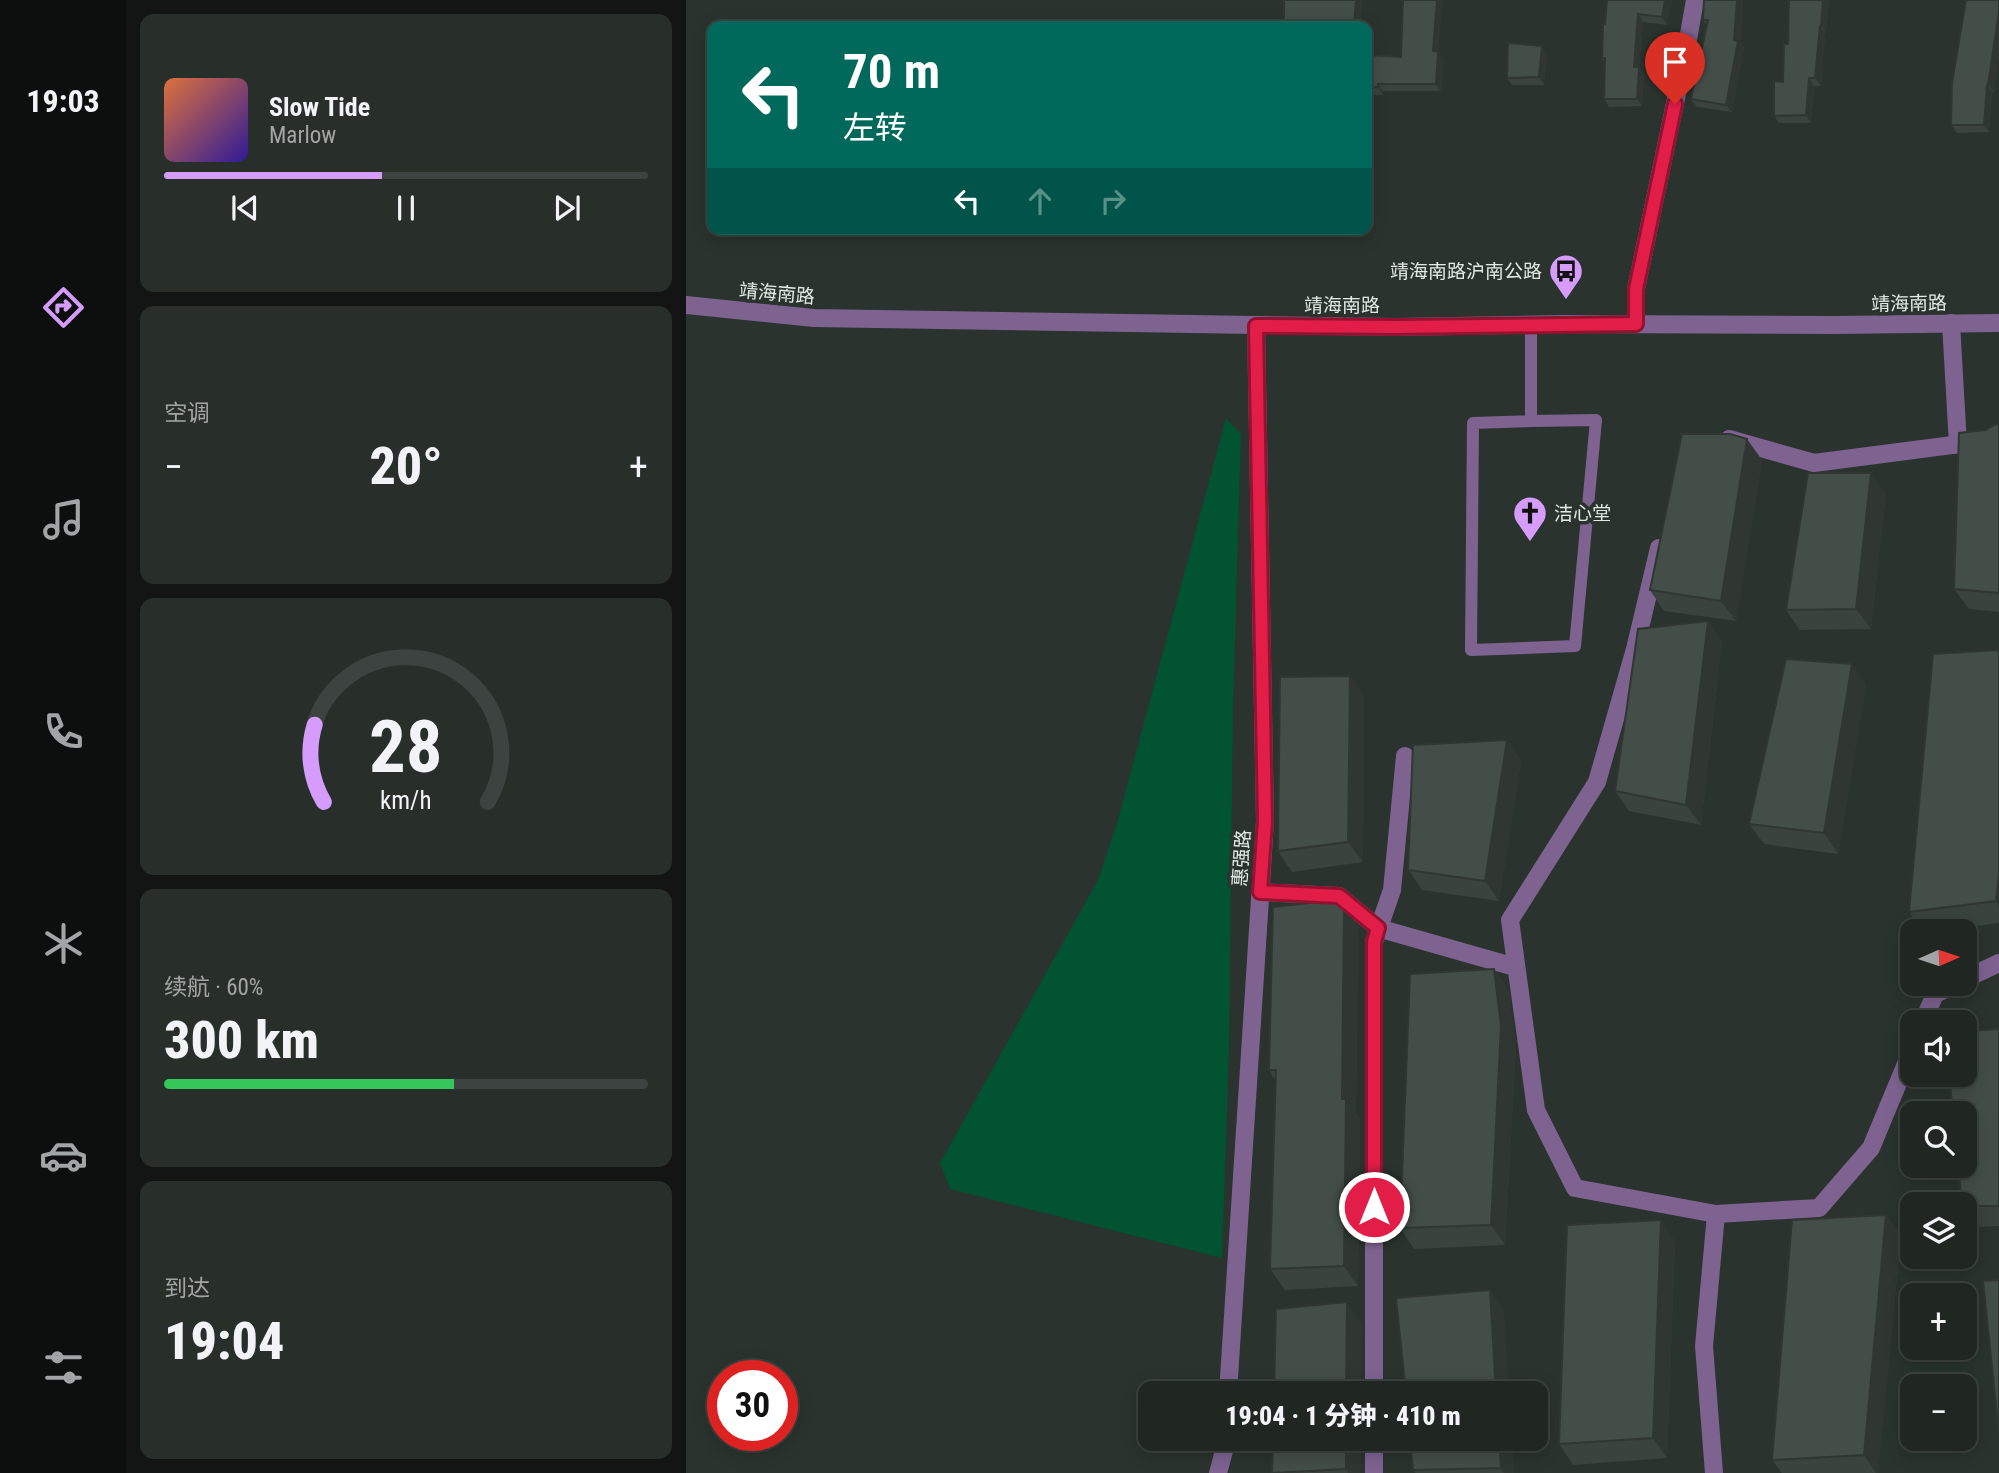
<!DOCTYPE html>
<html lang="zh">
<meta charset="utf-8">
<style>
:root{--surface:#202622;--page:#282e2a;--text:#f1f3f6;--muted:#a2a5a5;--line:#3d4340;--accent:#d59cfb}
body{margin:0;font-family:"Roboto Condensed","Noto Sans SC",sans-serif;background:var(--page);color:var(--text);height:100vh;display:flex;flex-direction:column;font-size:26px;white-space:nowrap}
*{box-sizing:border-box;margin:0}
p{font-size:23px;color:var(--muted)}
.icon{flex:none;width:38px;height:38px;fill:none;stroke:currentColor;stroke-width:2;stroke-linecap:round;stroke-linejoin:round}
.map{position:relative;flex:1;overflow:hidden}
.sheet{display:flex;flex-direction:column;gap:14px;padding:14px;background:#121513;width:560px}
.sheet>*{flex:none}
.hud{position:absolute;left:21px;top:21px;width:665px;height:214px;border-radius:14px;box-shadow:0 4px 18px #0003,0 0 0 2px var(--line);background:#00695c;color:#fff;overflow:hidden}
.needle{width:46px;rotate:87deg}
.tools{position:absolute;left:1214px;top:919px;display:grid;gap:14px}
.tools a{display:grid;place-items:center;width:77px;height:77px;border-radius:14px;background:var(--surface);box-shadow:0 4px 18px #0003,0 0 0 2px var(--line);font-size:35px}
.speed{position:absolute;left:21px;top:1360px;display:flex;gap:14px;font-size:35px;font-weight:700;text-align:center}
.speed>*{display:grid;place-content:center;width:91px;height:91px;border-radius:50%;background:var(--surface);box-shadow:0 4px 18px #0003,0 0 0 2px var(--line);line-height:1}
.speed .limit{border:10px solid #d22;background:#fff;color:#111}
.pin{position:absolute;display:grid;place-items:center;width:60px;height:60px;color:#fff;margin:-72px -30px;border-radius:50% 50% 50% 0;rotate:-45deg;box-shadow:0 0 7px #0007}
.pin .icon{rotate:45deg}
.me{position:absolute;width:77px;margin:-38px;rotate:0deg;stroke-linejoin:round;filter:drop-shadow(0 0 5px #0008)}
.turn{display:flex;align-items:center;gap:24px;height:147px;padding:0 21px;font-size:32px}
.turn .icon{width:91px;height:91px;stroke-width:2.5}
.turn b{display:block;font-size:49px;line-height:60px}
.lanes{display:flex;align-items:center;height:66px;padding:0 21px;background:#0003;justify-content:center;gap:35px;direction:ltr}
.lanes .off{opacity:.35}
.big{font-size:52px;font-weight:800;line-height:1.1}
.sheet .card{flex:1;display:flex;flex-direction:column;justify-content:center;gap:10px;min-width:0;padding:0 24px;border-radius:14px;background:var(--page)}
.sheet .dial{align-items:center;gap:0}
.dial svg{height:182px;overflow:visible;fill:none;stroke:var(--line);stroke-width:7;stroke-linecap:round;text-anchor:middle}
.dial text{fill:var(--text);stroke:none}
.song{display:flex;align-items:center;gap:21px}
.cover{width:84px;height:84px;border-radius:10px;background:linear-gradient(135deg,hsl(20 70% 55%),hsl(250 70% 35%))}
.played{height:7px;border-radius:4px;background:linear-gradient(90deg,var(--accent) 45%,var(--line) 45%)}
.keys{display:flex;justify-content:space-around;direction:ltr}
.heat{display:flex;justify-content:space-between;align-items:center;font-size:38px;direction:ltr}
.charge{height:10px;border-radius:5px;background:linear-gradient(90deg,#34c759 60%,var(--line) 0)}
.trip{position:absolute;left:452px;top:1381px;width:410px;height:70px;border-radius:14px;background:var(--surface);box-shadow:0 4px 18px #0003,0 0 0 2px var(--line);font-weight:800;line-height:70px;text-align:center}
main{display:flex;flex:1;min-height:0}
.tab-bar{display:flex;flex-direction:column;width:126px;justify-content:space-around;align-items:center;background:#0d0f0e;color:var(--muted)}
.tab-bar .icon{width:49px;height:49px}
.tab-bar .active{color:var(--accent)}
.tab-bar b{font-size:32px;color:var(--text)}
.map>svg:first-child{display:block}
.green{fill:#015331}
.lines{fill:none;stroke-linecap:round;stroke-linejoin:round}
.service{stroke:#7e6391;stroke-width:12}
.minor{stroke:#7e6391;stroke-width:18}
.tertiary{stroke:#7e6391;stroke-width:18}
.wall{fill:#3a433e}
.shaded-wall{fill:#303732}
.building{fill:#444e48;stroke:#303732;stroke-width:2}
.route-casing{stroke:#92132f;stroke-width:18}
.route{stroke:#e11d48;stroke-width:12}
.labels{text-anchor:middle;stroke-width:7;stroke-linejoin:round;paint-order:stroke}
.poi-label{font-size:19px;fill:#e3e9e5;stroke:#2a332d;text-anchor:end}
.street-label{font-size:19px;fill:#e3e9e5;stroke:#2a332d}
</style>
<main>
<nav class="tab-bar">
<b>19:03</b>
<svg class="icon active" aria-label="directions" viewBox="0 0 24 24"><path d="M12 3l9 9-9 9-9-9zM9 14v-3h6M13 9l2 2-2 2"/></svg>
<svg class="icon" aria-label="music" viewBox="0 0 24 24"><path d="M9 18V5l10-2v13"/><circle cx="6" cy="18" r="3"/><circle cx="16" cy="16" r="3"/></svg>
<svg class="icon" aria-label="phone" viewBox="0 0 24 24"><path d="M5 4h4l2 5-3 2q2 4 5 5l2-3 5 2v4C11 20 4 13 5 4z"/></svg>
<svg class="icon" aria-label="climate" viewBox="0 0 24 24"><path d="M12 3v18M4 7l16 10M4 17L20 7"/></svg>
<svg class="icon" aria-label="car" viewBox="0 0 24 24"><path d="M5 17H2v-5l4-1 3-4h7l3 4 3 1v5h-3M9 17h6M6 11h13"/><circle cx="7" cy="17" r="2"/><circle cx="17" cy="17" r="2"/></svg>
<svg class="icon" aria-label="filters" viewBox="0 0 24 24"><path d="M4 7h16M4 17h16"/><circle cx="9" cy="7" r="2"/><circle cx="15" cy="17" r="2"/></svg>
</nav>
<section class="sheet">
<div class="card">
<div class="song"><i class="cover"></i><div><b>Slow Tide</b><p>Marlow</p></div></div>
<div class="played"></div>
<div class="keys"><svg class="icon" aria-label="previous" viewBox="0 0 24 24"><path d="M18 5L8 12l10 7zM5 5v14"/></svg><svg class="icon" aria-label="pause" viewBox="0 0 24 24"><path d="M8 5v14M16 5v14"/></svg><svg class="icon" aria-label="next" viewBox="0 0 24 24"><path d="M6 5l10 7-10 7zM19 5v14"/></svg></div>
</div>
<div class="card"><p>空调</p>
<div class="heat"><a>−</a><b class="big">20°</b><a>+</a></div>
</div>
<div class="card dial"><svg viewBox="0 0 100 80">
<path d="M14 69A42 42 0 1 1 86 69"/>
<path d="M14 69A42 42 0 0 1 10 35" stroke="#d59cfb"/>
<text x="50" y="56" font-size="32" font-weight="700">28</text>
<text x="50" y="72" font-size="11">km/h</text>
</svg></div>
<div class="card"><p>续航 · 60%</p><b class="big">300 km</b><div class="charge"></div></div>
<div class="card"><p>到达</p><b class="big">19:04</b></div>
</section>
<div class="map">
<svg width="1313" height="1473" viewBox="0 0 1313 1473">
<rect width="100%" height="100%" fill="#2a332d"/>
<path class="green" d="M540 418 555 434 547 707 543 1052 536 1258 264 1189 254 1163 412 880 431 823Z"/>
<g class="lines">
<path class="service" d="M845 324V421L787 423 785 650 889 646 910 420 845 421"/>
<path class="minor" d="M1265 323 1272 445
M950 324V289L1000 51 1009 0
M1043 439 1128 463 1313 439
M973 548 949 649 911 782 824 920 850 1110 889 1188 1030 1214 1133 1208 1185 1148 1227 1047
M574 892 653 896 692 928 829 967
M1279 979 1313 963
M1237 1022 1249 994 1271 984
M542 1393 579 821 570 325
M688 1393V942L706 890 719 756
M688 1438V1473
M532 1473 538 1451 539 1438
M1028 1473 1018 1346 1030 1214"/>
<path class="tertiary" d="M0 305 128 318 570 325 710 327 878 324 1148 325 1313 323"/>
</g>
<path class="wall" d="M598 0H676L674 26H600L598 23Z
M921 0H986L981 25 957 22 953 68 958 75 956 106 923 107 918 99 919 63 916 58Z
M1018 0H1057L1054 42 1058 48 1046 112 1011 107 1005 99 1021 25 1017 20Z
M1103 0H1143L1140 33H1139L1135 86H1128L1125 123H1093L1088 116 1097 82 1102 44Z
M1313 0V55L1308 92H1306L1303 132 1271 133 1265 125Z
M752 52 758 59 755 91H697V95H681V55L715 57Z
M861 53 858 85H826L821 78Z
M1313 424V612L1283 609 1268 589 1300 430Z
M1076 460 1050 621 978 611 964 590Z
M1200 493 1185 629 1114 630 1100 610Z
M1022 621 1036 642 1015 825 943 811 929 791Z
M1313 650V923L1249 931H1237L1223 912Z
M1166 664 1180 684 1152 854 1078 844 1063 824Z
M664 676 678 696 677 862 606 872 592 851Z
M821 740 835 761 813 901 736 890 722 870Z
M672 926 670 1114 674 1119 672 1286 599 1290 584 1269 589 1080 583 1070Z
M808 969 822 990 830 1046 819 1245 728 1249 714 1228Z
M1313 1029V1226L1291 1227 1279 1210V1204Z
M1200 1215 1215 1235 1192 1473H1096L1086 1460Z
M989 1241 981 1458 887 1465 873 1444Z
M587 1438H675L674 1473H586Z
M826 1438 828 1473H730L727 1470Z"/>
<path class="shaded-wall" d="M670 0H676L674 26H668Z
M751 0H757L752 52 758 59 755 91 750 84 747 51Z
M979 0H986L981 25 976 17Z
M1051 0H1057L1054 42 1058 48 1046 112 1040 105 1048 40Z
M1137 0H1143L1140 33 1135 26Z
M1313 12V55L1308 92 1302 85Z
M952 14 957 22 953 68 958 75 956 106 951 99 948 67Z
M1134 26 1139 33 1135 86 1129 78Z
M856 46 861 53 858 85 853 77Z
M1123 78 1128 86 1125 123 1120 115Z
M692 84 697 91V95L692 87Z
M1301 85 1306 92 1303 132 1298 125Z
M1061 439 1076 460 1050 621 1035 601Z
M1185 473 1200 493 1185 629 1170 609Z
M1022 621 1036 642 1015 825 1000 805Z
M1166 664 1180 684 1152 854 1138 833Z
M664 676 678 696 677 862 662 842Z
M821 740 835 761 813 901 799 881Z
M1313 874V906L1310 901Z
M658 906 672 926 670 1114 674 1119 672 1286 658 1266 656 1099Z
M808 969 822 990 830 1046 819 1245 805 1225Z
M1200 1215 1215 1235 1192 1473H1190L1178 1455Z
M975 1220 989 1241 981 1458 967 1438Z
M804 1290 818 1311 823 1393H810Z
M661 1302 676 1323 675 1393H660Z
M660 1438H675L674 1473H662L660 1469Z
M813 1438H826L828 1473H818L815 1468Z"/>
<path class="building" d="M598 0H670L668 26H608V22L598 23Z
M717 0H751L747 51 752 52 750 84H692V87H681V55L715 57Z
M921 0H979L976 17 952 14 948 67H953L951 99H918L919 58H916L917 24H919Z
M1018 0H1051L1048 40 1052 41 1040 105 1005 99 1022 20H1017Z
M1103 0H1137L1135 26H1134L1129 78H1123L1120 115 1088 116V81L1097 82 1098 44H1102Z
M1280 0H1313V12L1302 85H1301L1298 125H1265L1266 83Z
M822 43 856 46 853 77 821 78Z
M1313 424V593L1268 589 1273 433 1300 430 1308 425Z
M996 434H1044L1061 439 1035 601 964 590Z
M1122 473H1185L1170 609 1100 610Z
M1022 621 1000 805 929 791 952 629Z
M1313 650V874L1310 901 1223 912 1247 654Z
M1100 659 1166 664 1138 833 1063 824Z
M664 676 662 842 592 851 594 677Z
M821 740 799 881 722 870 727 745Z
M651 900 658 906 656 1099H660L658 1266 584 1269 590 1070H583L587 907Z
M808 969 815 1026 805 1225 714 1228 724 974Z
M1313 1029V1206H1279V1204H1276L1272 1166H1279V1113H1267L1263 1074H1279V1031Z
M1200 1215 1178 1455 1086 1460 1106 1220Z
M975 1220 967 1438 873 1444 881 1225Z
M1313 1280V1433L1297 1281Z
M804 1290 810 1393H720L710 1298Z
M661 1302 660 1393H588L590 1309Z
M587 1438H660V1469L586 1473Z
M724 1438H813L815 1468 727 1470Z"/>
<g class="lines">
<g class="route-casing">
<path id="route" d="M688 1207V942L692 928 653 896 574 892 579 821 570 326 710 327 950 324V289L989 104"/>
</g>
<use href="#route" class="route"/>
</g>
<defs>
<g id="bus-pin" transform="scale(1.75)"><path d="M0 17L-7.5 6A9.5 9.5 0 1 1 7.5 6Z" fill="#d59cfb" stroke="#2a332d"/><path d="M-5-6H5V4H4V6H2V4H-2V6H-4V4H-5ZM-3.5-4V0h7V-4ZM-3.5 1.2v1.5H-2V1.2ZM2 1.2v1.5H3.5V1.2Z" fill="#111"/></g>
<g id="church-pin" transform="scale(1.75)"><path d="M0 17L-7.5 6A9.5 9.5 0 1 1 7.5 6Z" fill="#d59cfb" stroke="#2a332d"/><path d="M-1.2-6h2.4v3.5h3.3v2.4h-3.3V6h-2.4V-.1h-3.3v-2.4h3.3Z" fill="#111"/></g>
</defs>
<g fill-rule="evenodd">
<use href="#bus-pin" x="880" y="271"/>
<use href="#church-pin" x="844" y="513"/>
</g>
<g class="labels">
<g class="poi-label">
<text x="856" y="278">靖海南路沪南公路</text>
<text x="868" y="520" text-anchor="start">洁心堂</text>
</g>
<g class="street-label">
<text transform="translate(91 293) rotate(5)" y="7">靖海南路</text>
<text transform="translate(1223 303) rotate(-1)" y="7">靖海南路</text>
<text x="656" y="312">靖海南路</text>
<text transform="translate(555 858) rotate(-86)" y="7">惠强路</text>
</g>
</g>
</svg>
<div class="tools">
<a><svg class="needle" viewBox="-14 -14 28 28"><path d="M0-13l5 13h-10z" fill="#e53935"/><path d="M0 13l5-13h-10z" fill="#a2a5a5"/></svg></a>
<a><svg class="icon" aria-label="sound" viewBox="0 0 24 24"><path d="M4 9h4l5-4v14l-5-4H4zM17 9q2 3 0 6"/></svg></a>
<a><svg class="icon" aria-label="search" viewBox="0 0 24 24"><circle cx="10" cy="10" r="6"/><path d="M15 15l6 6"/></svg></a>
<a><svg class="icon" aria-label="layers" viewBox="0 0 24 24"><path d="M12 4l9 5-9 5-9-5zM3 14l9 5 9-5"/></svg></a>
<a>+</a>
<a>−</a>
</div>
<div class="speed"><div class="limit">30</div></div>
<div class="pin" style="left:989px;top:104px;background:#d93025"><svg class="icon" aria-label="arrive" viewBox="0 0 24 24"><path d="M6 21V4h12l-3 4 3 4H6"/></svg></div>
<svg class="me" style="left:688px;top:1207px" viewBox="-20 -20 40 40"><circle r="17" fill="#e11d48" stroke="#fff" stroke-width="3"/><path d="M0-11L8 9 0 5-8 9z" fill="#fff"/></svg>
<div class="trip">19:04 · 1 分钟 · 410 m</div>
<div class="hud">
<div class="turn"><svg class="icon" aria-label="left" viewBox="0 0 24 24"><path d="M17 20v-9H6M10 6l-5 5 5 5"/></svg><div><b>70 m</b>左转</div></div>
<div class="lanes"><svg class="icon" aria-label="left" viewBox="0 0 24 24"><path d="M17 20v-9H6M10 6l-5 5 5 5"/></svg><svg class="icon off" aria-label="ahead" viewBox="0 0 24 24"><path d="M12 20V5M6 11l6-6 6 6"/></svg><svg class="icon off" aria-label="right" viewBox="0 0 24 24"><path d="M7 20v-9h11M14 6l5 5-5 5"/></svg></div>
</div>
</div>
</main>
